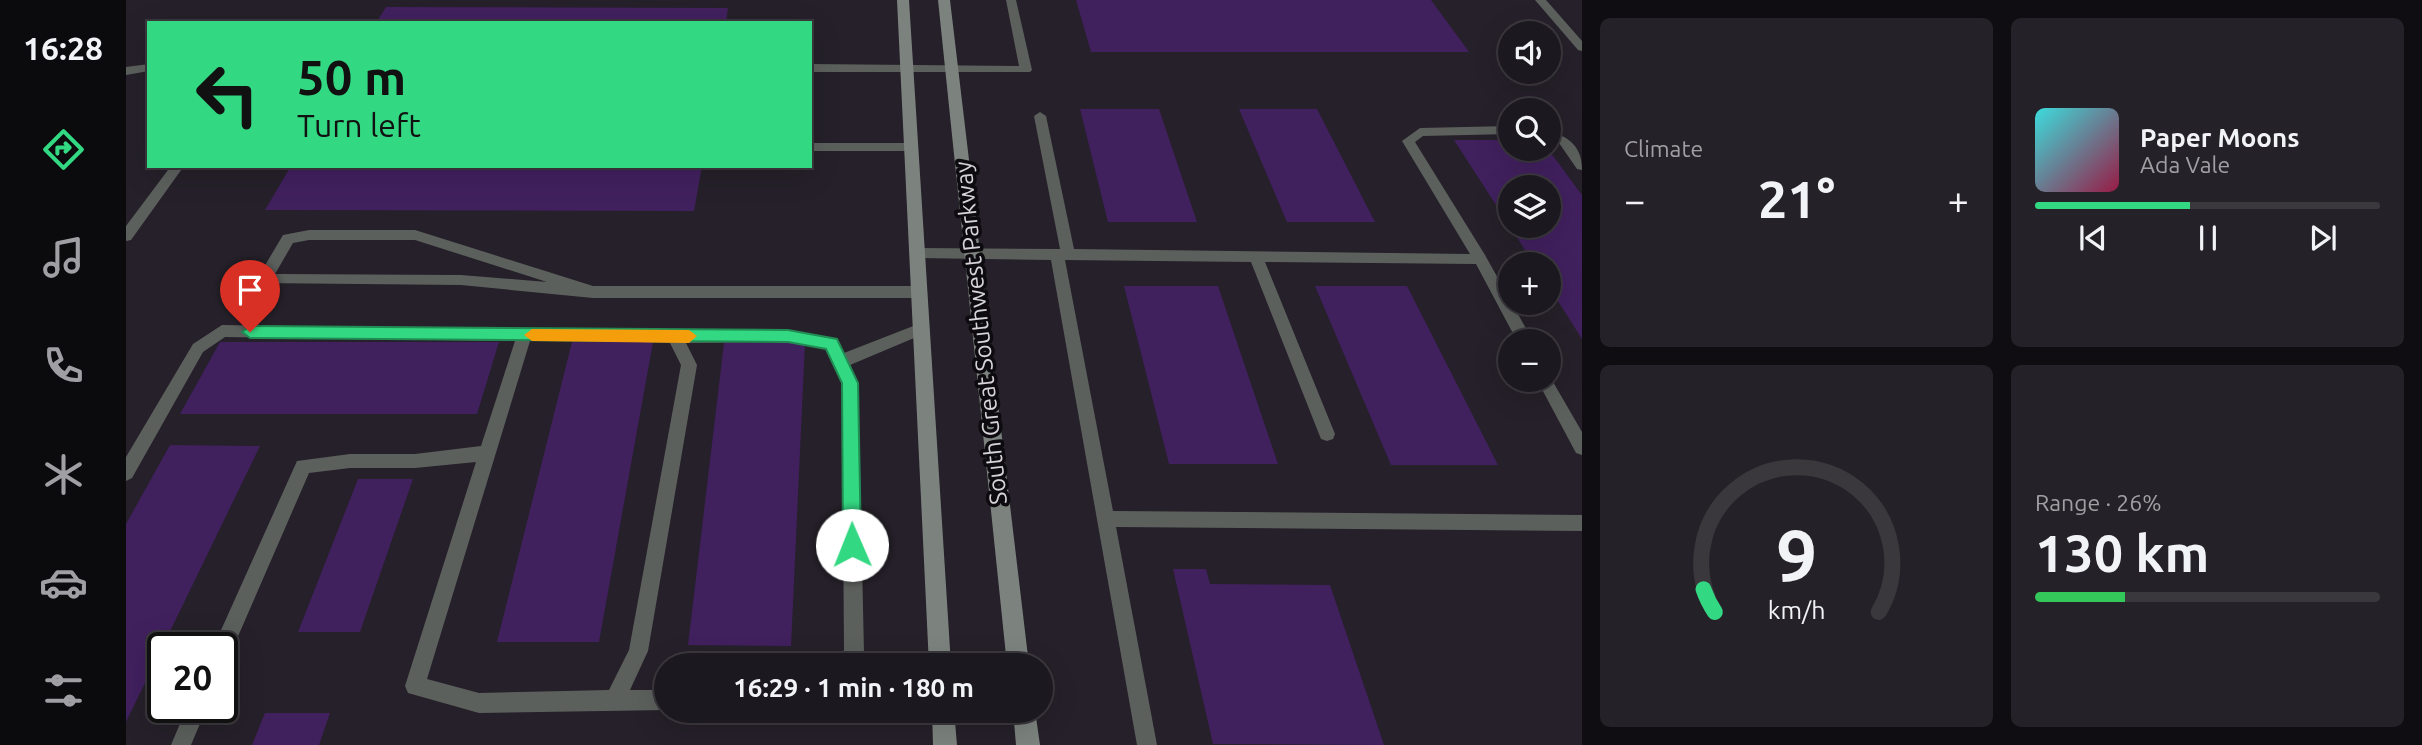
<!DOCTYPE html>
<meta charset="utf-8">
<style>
:root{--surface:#1c181f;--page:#252128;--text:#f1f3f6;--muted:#a0a0a4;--line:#3a373d;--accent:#33d882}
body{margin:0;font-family:Ubuntu,sans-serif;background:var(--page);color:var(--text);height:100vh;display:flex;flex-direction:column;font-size:26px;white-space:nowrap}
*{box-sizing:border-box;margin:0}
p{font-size:23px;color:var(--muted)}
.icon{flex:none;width:38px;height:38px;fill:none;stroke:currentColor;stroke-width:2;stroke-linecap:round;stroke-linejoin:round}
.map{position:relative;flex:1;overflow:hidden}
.sheet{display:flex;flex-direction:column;gap:18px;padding:18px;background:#0f0d11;width:840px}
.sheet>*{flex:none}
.guide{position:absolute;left:21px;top:21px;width:665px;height:147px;border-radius:0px;box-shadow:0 7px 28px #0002,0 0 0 2px var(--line);background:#33d882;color:#111;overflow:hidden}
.fabs{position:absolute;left:1372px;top:21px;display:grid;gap:14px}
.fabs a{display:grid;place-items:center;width:63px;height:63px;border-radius:50%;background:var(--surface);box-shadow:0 7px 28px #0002,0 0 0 2px var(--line);font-size:35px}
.speed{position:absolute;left:21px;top:632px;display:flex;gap:14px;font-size:35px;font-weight:700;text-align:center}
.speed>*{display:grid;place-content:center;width:91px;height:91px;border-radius:50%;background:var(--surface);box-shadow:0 7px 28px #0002,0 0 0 2px var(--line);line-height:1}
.speed .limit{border:4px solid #111;border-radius:10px;background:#fff;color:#111}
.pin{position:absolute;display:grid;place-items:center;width:60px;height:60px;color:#fff;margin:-72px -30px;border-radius:50% 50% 50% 0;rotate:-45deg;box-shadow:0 0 7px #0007}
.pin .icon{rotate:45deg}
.me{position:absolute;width:77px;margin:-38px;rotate:359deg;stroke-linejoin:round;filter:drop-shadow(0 0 5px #0008)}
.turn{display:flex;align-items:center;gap:24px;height:147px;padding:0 35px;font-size:32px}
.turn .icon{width:91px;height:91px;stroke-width:2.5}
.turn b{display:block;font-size:49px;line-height:60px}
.big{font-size:52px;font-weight:600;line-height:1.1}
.sheet .tile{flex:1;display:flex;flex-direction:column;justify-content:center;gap:10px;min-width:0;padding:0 24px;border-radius:10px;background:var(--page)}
.sheet .dial{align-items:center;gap:0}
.dial svg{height:182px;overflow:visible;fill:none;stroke:var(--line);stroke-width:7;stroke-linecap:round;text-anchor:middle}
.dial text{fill:var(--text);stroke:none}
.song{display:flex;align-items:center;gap:21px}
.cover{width:84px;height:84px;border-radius:10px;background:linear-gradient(135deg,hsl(180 70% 55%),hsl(340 70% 35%))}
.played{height:7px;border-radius:4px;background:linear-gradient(90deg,var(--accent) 45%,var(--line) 45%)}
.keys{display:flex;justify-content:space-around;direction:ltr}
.heat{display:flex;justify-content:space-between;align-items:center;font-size:38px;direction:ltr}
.charge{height:10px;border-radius:5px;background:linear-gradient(90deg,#34c759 26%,var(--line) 0)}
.sheet .tiles{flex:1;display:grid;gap:18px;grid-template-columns:repeat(2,1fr)}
.trip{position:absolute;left:528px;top:653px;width:399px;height:70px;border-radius:35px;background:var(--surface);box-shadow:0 7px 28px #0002,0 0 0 2px var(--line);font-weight:600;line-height:70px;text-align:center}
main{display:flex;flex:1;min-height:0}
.dock{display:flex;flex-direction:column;width:126px;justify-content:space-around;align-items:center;background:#0b0a0c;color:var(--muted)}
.dock .icon{width:49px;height:49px}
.dock .current{color:var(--accent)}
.dock b{font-size:32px;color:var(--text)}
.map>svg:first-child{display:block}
.building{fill:#41205e;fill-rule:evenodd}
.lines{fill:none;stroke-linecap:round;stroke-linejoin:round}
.service{fill:#5c605d;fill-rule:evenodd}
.secondary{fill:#7c837e;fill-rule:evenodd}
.route{fill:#33d882;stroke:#218c54;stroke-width:2}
.slow{fill:#f59e0b}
.labels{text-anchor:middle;stroke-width:7;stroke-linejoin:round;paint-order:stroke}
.street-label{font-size:24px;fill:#d6d3d9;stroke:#0d0b0f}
</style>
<main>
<nav class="dock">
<b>16:28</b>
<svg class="icon current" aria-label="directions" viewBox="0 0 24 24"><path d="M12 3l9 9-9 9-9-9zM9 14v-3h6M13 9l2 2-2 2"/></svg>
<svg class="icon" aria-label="music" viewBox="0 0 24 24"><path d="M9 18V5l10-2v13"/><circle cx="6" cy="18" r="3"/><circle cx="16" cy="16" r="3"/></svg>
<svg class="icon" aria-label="phone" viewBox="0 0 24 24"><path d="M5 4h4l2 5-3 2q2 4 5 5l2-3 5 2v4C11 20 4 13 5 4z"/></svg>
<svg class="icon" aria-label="climate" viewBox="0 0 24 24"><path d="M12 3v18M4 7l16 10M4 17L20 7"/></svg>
<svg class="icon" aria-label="car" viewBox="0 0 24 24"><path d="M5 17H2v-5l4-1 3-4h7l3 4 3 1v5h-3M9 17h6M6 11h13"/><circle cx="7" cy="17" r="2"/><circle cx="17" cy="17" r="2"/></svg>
<svg class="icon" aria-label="filters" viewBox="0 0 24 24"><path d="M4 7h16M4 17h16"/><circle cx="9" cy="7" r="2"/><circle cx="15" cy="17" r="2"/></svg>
</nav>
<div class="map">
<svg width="1456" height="745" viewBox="0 0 1456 745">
<rect width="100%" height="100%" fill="#252029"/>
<path class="building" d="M950 0H1305L1343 52H965Z
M260 7 602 8 600 23H250Z
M954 109H1033L1071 222H982Z
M1113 109H1191L1249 222H1161Z
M1328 140H1384V149H1422L1456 195V339L1423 287V264H1408ZM1384 187H1423V226H1384Z
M165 166H576L568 211 139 210Z
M998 286H1092L1152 464H1043Z
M1189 286H1281L1372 465H1265Z
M94 342H373L351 414H54Z
M446 342H527L473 642H371Z
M598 343H679L665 646 562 645Z
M44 445 134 446 0 722V524Z
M232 479H287L234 632H172Z
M1047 569H1080L1084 584 1204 585 1258 745 1087 744Z
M139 713H204L193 745H126Z"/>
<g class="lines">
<path class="service" d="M880 0H890L906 70 904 72H684V64L893 66Z
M1409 0H1420L1456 41V51L1452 50Z
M23 64V71L0 75V67Z
M914 112 920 116 948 249 1344 254 1276 141 1294 128 1384 126V134L1297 136 1289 142 1359 255 1407 341H1391L1350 264 1139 262 1209 434 1207 439 1201 441 1195 439 1193 434 1125 262 939 260 987 511 1456 515V531L990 527 1031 745H1011L925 260 791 258 784 253 791 248 934 249 908 116Z
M1423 131C1444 137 1456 147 1456 170L1451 169 1433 143 1423 139Z
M684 143H785L791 147 785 151H684Z
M45 166H58L5 240 0 241V226Z
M183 230H289L467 286H793L800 292 793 298H467L335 285 133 283 131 279 157 235ZM183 240H289L421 282 335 275 149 274 167 243Z
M795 323 800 325 803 329 800 333 724 365 732 383 738 653 731 665H708L718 650 716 383 701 348 662 342 560 343 571 365 522 651 504 690H541V710L353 713 282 693 279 686 350 462 289 468H224L183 473 103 657 96 660V648H87L171 461 224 454H289L355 446 389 341 99 337 77 352 6 478 0 481V457L67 344 96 325 549 331 662 330 711 339 718 353ZM449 340 544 343 555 365 503 650 483 690 353 693 301 679 404 341Z
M1423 375 1456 432V455L1450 453 1411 380H1423Z
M61 707H81L65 745H45Z"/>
<path class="secondary" d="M771 0H783L825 665H803Z
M812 0H824L903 665H881Z
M806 710H828L831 745H807Z
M887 710H909L914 745H890Z"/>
</g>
<path class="route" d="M124 326 662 330 711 339 732 383 735 545 733 551 726 553 720 551 717 545 716 383 700 349 662 342 124 338 116 332Z"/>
<path class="slow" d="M406 329 563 330 571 336 563 343 406 341 398 335Z"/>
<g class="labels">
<g class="street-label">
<text transform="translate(855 333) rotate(-96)" y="8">South Great Southwest Parkway</text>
</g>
</g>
</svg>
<div class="fabs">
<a><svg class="icon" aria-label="sound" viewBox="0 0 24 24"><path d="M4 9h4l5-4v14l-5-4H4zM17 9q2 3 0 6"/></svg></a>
<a><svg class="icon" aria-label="search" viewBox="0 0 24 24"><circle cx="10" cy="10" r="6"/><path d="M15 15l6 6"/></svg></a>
<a><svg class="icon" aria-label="layers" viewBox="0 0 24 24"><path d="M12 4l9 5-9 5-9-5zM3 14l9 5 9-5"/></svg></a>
<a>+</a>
<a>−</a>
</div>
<div class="speed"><div class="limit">20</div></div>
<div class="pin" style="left:124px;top:332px;background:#d93025"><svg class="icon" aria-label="arrive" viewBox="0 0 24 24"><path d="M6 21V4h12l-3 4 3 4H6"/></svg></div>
<svg class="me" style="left:726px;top:545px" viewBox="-20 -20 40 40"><circle r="19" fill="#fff"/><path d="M0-13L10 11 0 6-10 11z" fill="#33d882"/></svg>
<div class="trip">16:29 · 1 min · 180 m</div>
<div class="guide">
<div class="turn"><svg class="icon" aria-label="left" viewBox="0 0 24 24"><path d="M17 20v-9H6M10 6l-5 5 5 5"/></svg><div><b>50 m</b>Turn left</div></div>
</div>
</div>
<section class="sheet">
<div class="tiles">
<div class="tile"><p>Climate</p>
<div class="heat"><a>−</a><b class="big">21°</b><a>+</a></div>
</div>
<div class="tile">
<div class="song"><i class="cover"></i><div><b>Paper Moons</b><p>Ada Vale</p></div></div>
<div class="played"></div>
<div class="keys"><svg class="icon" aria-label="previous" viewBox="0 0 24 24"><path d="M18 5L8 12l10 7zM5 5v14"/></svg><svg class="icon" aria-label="pause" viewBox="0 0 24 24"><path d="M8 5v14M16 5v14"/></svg><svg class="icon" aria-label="next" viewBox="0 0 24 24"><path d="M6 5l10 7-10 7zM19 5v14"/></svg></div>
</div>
<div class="tile dial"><svg viewBox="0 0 100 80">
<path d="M14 69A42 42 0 1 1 86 69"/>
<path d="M14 69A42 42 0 0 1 9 59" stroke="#33d882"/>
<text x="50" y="56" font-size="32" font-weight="700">9</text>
<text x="50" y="72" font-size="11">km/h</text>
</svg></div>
<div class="tile"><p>Range · 26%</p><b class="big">130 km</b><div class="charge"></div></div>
</div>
</section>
</main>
